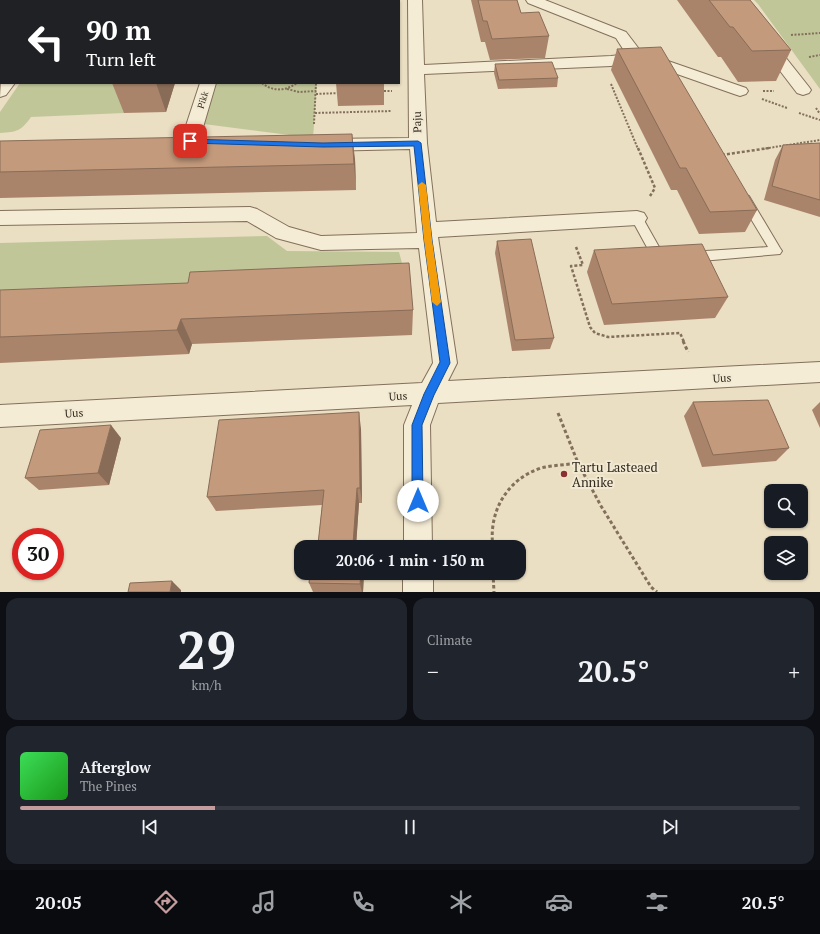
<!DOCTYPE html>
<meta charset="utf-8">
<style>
:root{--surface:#171b24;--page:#20242c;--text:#f1f3f6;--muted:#9ea1a6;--line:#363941;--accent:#c49c9e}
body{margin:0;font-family:"PT Serif",serif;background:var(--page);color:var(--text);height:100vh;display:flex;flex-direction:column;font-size:15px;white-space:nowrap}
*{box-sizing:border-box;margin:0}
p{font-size:13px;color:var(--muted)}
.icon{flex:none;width:22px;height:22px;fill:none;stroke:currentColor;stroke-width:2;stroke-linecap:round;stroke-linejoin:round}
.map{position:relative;height:592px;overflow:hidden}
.details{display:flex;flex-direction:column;gap:6px;padding:6px;background:#0d0f14;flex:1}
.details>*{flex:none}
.hud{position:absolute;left:0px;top:0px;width:400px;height:84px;box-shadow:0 1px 3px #0004;background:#202124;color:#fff;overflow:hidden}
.buttons{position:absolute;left:764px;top:484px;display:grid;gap:8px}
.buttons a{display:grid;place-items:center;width:44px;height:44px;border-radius:8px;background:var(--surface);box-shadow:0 1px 3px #0004;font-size:20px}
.speed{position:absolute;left:12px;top:528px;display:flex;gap:8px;font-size:20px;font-weight:700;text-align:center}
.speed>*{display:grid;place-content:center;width:52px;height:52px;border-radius:50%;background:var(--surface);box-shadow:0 1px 3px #0004;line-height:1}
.speed .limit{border:6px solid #d22;background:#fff;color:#111}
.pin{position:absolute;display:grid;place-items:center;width:34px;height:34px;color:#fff;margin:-17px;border-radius:8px;box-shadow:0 2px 6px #0006}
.me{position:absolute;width:44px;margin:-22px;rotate:0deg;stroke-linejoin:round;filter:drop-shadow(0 0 3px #0008)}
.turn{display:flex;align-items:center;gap:14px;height:84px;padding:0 20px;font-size:18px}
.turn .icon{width:52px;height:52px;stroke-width:2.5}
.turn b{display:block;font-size:28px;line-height:34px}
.big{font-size:30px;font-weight:600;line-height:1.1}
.details .tile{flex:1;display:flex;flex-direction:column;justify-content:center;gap:6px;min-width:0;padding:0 14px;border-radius:12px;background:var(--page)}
.details .dial{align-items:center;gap:0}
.dial b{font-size:52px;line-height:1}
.song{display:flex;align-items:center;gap:12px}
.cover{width:48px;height:48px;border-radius:6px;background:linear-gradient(135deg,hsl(130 70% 55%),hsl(120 70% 35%))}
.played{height:4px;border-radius:2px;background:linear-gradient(90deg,var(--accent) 25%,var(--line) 25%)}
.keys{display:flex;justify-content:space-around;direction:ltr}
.heat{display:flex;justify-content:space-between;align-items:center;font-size:22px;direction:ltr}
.details .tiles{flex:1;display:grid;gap:6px;grid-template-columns:1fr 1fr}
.tile:last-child{grid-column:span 2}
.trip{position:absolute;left:294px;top:540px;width:232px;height:40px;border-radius:12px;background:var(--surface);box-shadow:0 1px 3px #0004;font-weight:600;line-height:40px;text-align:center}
.tab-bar{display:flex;height:64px;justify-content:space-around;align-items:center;background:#090b0e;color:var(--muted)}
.tab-bar .icon{width:28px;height:28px}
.tab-bar .selected{color:var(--accent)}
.tab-bar b{font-size:18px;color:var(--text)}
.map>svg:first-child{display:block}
.green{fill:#c1c698}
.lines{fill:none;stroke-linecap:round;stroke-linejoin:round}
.lane-casing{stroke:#82705c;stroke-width:2}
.street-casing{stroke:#82705c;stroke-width:2}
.path-far2{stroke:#82705c;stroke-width:2;stroke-dasharray:2 1.5;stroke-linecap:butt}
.path-far1{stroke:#82705c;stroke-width:2.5;stroke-dasharray:3 2;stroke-linecap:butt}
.path{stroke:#82705c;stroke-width:3;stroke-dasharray:3.5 2.5;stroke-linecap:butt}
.lane{fill:#f5ecd5;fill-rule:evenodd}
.street{fill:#f5ecd5;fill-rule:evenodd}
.wall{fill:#a9846b}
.shaded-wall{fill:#896c57}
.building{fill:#c49a7c;stroke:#896c57}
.route{fill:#1a73e8;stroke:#114b97}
.slow{fill:#f59e0b}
.poi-dot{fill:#8c3132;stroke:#f2e9d2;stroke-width:1.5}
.labels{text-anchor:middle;stroke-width:4;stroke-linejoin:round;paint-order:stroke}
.far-street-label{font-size:9px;fill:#33281e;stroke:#f2e9d2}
.street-label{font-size:11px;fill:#33281e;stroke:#f2e9d2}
.near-poi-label{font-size:13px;fill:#33281e;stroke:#f2e9d2;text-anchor:start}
</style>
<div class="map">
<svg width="820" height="592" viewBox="0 0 820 592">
<rect width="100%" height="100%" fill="#eadec3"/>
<path class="green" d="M754 0H820V89L758 4Z
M20 83H136L124 113 31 117C21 131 17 132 0 133V112Z
M208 83H317L313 138 196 123Z
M267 236 287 251 399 252 409 289 0 316V243Z"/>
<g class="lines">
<g class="lane-casing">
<path id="lane" d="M745 195 749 196 780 248 782 251 780 254 690 262 686 260 684 257 686 254 690 252 768 247 739 199 741 196Z
M637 214 641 215 663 254 667 256 669 259 667 262 659 264 655 262 631 218 633 215Z"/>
</g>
<g class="street-casing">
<path id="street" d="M408 0H422L424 65 611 56 620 55 623 49 616 38 528 3 526 0H545L626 32 639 49 630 61 611 66 424 74 427 143 436 222 637 211 644 213 647 218 644 223 637 225 438 237 457 363 448 381 820 362V382L438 403 430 425 432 547H404V425L412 405 0 427V405L422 383 433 363 419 248 321 250 276 238 247 221 0 225V211L250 207 257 209 289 227 321 236 417 233 410 149 323 151 317 149 314 145 317 141 323 139 409 138Z
M726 0H740L809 87 811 90 809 93 803 95 797 93Z
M645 53 746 88 748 91 746 94 740 96 734 94 640 61 637 58 640 55Z
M1 80V83H15L6 95 0 97Z
M200 83H216L199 141 196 145 190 147 184 145 181 141Z
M403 573H433V592H403Z"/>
</g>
<path class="path-far2" d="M791 35 820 33
M809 57 820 55
M262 83C273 92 286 91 297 83
M611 84 638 149
M287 89 299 92 316 91
M384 91H392
M763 91H774
M316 94 339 93
M762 99 787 108
M816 108 820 114
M315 113 392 111
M799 113 820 120
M314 124 316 83
M762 149 820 140"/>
<path class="path-far1" d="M638 148 655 188 650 196
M722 155 769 148
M576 247 583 265 571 266 590 327 595 333 608 337 680 333 684 342"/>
<path class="path" d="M683 341 688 352
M558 413 578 463 601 506 651 587 657 592
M493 547C488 512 507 479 541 468 553 465 566 465 578 463
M493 573 494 592"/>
<use href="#lane" class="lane"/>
<use href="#street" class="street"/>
</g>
<path class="wall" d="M0 0H53L52 1H1V73L0 75Z
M471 0H517L521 13 549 36 545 58 490 60 485 42H481Z
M677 0H750L791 50 776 81 738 82 721 57H718Z
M617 49 757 210 745 232 699 234 677 190H671L611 70Z
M495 64 558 78 557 87 498 89 494 73Z
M112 83H175L166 112 124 113Z
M336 83H384V105L338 106Z
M0 141 355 159 356 190 0 198Z
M820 143V217L764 200 775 160 783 145Z
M497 241 554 338 550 349 512 351 495 253Z
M594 250 728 297 715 318 604 325 587 272Z
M0 290 413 310 412 335 192 344 189 354 0 363Z
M693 402 789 448 776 461 702 467 684 416Z
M820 402V428L812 410Z
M361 429 362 503H359L356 544H318L322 505 216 511 207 497Z
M121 438 109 485 39 490 25 478Z
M310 573H364L363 592H313L309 583Z"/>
<path class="shaded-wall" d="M17 0H23V1H17Z
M26 0H53L52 1H26Z
M192 0H197V1H191Z
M200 0H212L211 1H200Z
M0 24 1 26V73L0 75Z
M156 83H175L166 112Z
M352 134 355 159 356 190 354 164Z
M181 319 192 344 189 354 177 330Z
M359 412 361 429 362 503 360 488Z
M111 425 121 438 109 485 98 473Z
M357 488 359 503 356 547 353 544Z
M361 573H364L363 592H362L360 584Z
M172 581 181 590V592H170Z"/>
<path class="building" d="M0 0H17V1H1V22H0Z
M155 0H192L191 1H154Z
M340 0H382V1H340Z
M478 0H517L521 13 539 12 549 36 492 39 487 21H483Z
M709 0H750L791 50 752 51 733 27H730Z
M661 47 757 210 710 212 686 168H680L617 49Z
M552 62 558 78 499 80 495 64Z
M352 134 354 164 0 172V141Z
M820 143V200L772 186 783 145Z
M531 239 554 338 515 340 497 241Z
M702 244 728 297 612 304 594 250Z
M409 263 413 310 181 319 177 330 0 337V290L188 283 190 272Z
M768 400 789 448 713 455 693 402Z
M359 412 360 488H357L353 544H362V547H313L314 544H318L324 490 207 497 219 420Z
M111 425 98 473 25 478 40 430Z
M310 573H361L360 584 309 583Z
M172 581 170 592H128L130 583Z"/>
<path class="route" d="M188 139 323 143 418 141 421 143 432 240 450 363 434 395 422 425 423 501 422 505 418 507 413 505 412 501V425L424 394 440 362 424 240 414 146 323 147 190 143 187 141Z"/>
<path class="slow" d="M422 182 426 185 432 240 441 302 437 306 432 302 424 240 418 185Z"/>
<circle class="poi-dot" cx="564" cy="474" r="4"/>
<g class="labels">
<g class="far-street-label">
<text transform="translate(203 100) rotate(-72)" y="3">Pikk</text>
</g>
<g class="street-label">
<text transform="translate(417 122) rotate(-91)" y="4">Paju</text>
<text transform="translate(722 378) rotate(-3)" y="4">Uus</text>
<text transform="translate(398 396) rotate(-3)" y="4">Uus</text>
<text transform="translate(74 413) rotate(-3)" y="4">Uus</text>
</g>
<g class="near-poi-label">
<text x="572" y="472">Tartu Lasteaed<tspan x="572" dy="15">Annike</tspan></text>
</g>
</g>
</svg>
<div class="buttons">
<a><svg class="icon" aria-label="search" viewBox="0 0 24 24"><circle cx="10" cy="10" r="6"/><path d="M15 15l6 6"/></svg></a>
<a><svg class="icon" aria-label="layers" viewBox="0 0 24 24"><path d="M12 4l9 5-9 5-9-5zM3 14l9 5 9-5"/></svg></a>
</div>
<div class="speed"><div class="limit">30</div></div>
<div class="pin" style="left:190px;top:141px;background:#d93025"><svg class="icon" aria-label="arrive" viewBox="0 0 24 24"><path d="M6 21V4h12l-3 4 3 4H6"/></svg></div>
<svg class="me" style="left:418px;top:501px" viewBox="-20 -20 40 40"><circle r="19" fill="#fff"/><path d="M0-13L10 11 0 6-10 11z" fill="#1a73e8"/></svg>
<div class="trip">20:06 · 1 min · 150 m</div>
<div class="hud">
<div class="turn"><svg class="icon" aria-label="left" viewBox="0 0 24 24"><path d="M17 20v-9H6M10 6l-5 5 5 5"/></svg><div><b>90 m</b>Turn left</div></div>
</div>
</div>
<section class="details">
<div class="tiles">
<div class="tile dial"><b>29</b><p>km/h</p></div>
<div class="tile"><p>Climate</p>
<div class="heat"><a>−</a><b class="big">20.5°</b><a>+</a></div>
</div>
<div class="tile">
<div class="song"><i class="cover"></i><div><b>Afterglow</b><p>The Pines</p></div></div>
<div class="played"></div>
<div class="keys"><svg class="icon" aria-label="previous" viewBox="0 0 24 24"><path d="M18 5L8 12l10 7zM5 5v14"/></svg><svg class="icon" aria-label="pause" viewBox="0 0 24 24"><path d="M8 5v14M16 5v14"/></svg><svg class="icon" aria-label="next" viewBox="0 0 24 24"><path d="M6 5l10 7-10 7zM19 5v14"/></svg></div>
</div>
</div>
</section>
<nav class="tab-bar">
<b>20:05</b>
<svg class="icon selected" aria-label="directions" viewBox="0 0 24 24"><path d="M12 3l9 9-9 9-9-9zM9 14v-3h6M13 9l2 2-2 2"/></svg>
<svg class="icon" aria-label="music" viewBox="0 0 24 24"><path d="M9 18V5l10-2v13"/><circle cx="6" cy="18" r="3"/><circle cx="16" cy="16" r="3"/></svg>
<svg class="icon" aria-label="phone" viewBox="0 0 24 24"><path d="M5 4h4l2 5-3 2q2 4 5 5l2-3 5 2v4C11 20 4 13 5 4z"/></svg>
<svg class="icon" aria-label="climate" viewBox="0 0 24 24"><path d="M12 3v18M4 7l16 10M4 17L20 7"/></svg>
<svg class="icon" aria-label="car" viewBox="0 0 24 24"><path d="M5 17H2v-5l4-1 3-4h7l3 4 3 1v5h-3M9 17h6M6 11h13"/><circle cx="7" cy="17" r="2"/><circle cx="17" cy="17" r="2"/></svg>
<svg class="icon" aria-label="filters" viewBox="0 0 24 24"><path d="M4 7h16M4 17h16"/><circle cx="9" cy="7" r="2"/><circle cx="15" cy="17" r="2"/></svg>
<b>20.5°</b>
</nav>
